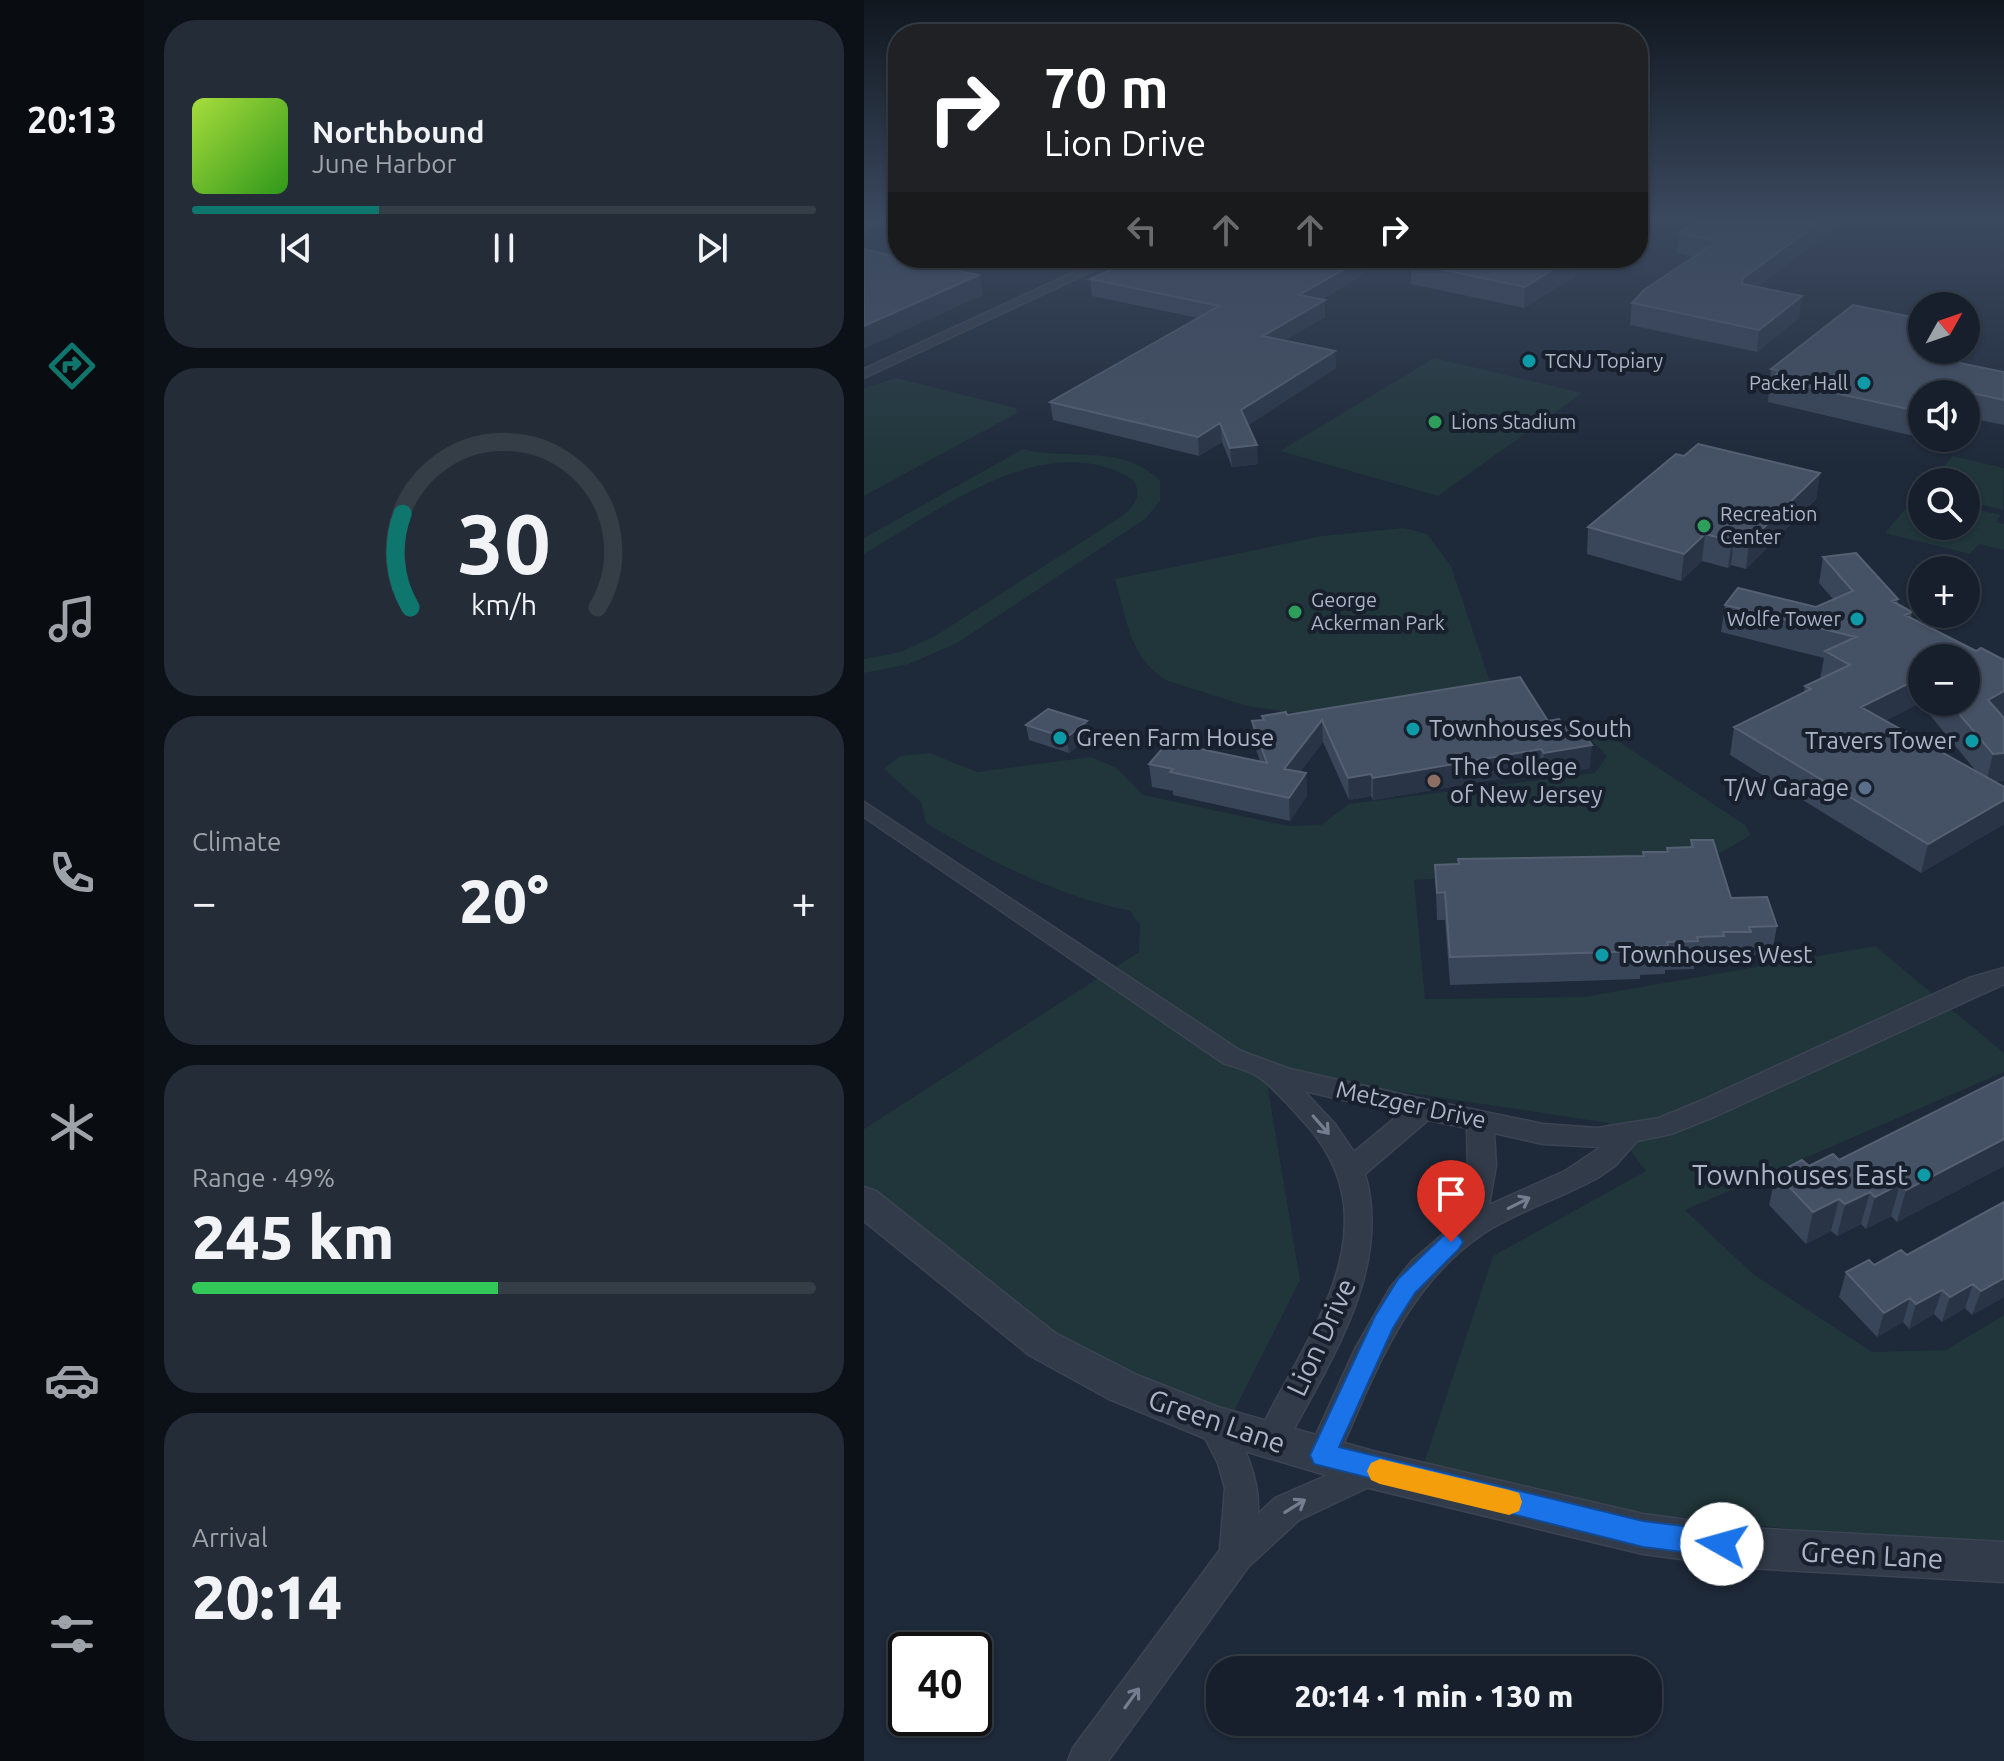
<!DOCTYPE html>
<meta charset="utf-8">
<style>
:root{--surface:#161f2b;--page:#232c37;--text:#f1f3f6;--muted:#9ea2a9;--line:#353d47;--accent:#0f766e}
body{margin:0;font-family:Ubuntu,sans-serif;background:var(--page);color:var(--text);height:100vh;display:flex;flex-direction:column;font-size:30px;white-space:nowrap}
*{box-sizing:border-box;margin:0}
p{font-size:26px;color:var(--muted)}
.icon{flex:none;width:44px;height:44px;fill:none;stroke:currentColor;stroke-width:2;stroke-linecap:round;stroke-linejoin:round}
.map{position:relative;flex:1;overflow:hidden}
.panel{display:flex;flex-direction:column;gap:20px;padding:20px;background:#0c1118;width:720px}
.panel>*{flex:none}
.top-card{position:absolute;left:24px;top:24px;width:760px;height:244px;border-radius:32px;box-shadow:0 2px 6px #0004,0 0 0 2px var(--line);background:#202124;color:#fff;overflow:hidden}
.needle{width:52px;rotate:50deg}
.buttons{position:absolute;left:1044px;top:292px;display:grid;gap:16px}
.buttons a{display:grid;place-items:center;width:72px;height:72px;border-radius:50%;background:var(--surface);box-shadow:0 2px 6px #0004,0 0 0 2px var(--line);font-size:40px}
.speed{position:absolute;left:24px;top:1632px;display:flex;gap:16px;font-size:40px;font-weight:700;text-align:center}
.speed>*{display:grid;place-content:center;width:104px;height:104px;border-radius:50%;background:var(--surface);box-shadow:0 2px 6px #0004,0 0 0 2px var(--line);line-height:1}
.speed .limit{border:4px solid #111;border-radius:12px;background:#fff;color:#111}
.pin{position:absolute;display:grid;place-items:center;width:68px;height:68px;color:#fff;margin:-82px -34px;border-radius:50% 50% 50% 0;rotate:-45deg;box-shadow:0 0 8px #0007}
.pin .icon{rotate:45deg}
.me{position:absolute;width:88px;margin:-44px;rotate:277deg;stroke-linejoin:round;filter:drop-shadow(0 0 6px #0008)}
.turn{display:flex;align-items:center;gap:28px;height:168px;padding:0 24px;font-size:36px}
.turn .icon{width:104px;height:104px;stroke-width:2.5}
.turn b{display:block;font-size:56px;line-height:68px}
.lanes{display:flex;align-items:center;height:76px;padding:0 24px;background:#0003;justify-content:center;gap:40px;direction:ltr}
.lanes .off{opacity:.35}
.big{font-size:60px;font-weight:800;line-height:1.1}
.panel .widget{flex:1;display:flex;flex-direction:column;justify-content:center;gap:12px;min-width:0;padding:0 28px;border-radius:32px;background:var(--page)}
.panel .dial{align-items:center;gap:0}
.dial svg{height:208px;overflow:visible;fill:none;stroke:var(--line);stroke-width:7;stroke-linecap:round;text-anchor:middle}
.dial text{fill:var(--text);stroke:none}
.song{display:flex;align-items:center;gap:24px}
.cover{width:96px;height:96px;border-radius:12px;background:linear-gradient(135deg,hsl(80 70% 55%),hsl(110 70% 35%))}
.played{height:8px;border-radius:4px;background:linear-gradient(90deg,var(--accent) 30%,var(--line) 30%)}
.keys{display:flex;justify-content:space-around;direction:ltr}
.heat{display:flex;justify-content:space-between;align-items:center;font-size:44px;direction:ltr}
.charge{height:12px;border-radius:6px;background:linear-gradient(90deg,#34c759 49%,var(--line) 0)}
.trip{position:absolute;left:342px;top:1656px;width:456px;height:80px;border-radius:32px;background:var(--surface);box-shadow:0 2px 6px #0004,0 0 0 2px var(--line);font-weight:800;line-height:80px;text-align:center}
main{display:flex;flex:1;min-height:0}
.tab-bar{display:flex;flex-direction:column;width:144px;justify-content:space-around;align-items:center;background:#090c11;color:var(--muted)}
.tab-bar .icon{width:56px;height:56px}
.tab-bar .active{color:var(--accent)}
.tab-bar b{font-size:36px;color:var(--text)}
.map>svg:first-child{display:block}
.green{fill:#20363a}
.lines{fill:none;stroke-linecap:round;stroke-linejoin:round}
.minor-casing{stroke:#3c4453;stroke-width:3}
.tertiary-casing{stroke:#3c4453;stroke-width:3}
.primary-casing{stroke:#3c4453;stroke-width:3}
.minor{fill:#323b49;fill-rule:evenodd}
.tertiary{fill:#323b49;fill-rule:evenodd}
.primary{fill:#505a6a;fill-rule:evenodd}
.wall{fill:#394558;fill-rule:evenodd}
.shaded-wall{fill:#293547}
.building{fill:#455164;stroke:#556173;stroke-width:2}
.oneway{stroke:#757e8e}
.route{fill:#1a73e8;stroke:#114b97;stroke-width:2}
.slow{fill:#f59e0b}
.culture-dot{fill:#0f9aa8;stroke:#18202e;stroke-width:3}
.leisure-dot{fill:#2e9e5b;stroke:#18202e;stroke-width:3}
.education-dot{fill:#8d6e63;stroke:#18202e;stroke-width:3}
.service-dot{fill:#5c6f8a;stroke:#18202e;stroke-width:3}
.labels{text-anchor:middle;stroke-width:8;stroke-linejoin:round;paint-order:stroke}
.far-poi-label{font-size:20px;fill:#acb5c6;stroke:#18202e;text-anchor:start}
.poi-label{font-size:24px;fill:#acb5c6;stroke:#18202e;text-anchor:start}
.street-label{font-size:24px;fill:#acb5c6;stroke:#18202e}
.near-poi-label{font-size:28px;fill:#acb5c6;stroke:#18202e;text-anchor:end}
.near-street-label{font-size:28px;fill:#acb5c6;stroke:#18202e}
</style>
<main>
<nav class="tab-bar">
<b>20:13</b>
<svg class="icon active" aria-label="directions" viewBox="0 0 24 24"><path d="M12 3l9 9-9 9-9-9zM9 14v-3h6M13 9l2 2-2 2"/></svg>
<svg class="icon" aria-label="music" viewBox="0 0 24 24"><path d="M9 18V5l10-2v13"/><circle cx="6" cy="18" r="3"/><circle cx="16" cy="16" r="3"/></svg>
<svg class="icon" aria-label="phone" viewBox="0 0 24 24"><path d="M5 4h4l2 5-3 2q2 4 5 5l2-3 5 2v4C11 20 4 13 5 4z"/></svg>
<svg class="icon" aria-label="climate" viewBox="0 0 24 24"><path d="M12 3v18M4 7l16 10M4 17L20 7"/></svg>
<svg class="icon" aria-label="car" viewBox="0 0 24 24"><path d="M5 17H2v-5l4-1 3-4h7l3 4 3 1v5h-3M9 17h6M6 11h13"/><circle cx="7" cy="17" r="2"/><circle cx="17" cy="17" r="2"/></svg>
<svg class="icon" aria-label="filters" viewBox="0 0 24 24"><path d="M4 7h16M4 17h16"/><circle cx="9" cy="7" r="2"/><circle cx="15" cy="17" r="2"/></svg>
</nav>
<section class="panel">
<div class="widget">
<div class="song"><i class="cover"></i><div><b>Northbound</b><p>June Harbor</p></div></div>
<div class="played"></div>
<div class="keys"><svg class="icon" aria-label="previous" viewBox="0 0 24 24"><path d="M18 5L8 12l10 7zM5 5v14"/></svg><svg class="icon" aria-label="pause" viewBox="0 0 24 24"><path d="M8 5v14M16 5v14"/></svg><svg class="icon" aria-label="next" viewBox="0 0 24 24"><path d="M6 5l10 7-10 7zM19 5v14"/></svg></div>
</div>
<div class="widget dial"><svg viewBox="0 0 100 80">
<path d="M14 69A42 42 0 1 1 86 69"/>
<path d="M14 69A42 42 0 0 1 11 33" stroke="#0f766e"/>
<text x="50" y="56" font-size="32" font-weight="700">30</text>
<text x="50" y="72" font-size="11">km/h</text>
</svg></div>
<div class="widget"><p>Climate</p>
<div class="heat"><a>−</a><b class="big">20°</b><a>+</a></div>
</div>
<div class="widget"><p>Range · 49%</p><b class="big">245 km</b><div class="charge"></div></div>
<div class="widget"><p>Arrival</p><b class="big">20:14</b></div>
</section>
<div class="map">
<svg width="1140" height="1761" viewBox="0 0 1140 1761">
<rect width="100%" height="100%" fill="#1e2939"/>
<path class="green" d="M570 358 718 393 574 496 416 451Z
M32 378 152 408 153 413 0 496V388Z
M159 449C204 461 260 443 296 481V501L281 519 93 643 45 664 0 673V659L36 652 71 636 255 518C269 507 280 497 269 480 183 425 73 512 0 554V538Z
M1089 456 1140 468 1139 510 1102 501V482H1066Z
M1053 495 1058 496V526H1102V507L1137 515 1132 522 1140 524V550L1115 544 1106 554 1021 533Z
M540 528 563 534 587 566 628 688 440 714 383 706 304 681C265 659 263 619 251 579L458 536Z
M725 722 881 825 887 835 841 862 550 880 561 999 720 997 1011 946 1140 1053V1072L821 1210 889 1274 1008 1352 1082 1350 1140 1315V1551L551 1490 629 1256 782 1171 744 1123 401 1071 436 1280 356 1439 208 1371 0 1208V1129L275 952 276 925 266 911C191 895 127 862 62 823L57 802 20 769 36 756 66 753 113 772 227 757 253 768 279 795 424 826 457 825 485 804 731 773 743 756 717 730 718 725Z"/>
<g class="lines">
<g class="minor-casing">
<path id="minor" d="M241 258H256L0 378V369Z
M0 802 377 1051 426 1069 559 1099 679 1124 733 1128 795 1118 834 1102 1105 978 1140 968V984L852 1116 807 1134 773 1141 752 1165 735 1177C698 1198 655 1210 620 1233 538 1288 509 1380 470 1465L459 1469 448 1465 443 1455 491 1349 526 1288 548 1261 591 1224 604 1177 603 1128 564 1120 501 1174C529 1272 462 1367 418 1451L407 1455 396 1451 391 1441C438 1340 536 1229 441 1123 427 1108 410 1087 393 1076 384 1070 370 1067 359 1063L0 817ZM440 1091 537 1113 490 1152 471 1124ZM630 1133 679 1144 737 1147 701 1171 625 1205 632 1165Z
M350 1410 361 1414C380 1446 396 1476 394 1514L411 1498 509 1455 520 1460 525 1470 520 1480 435 1520 384 1567 244 1761H204L209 1748 356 1550 361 1488 354 1463 334 1424 339 1414Z"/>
</g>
<g class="tertiary-casing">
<path id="tertiary" d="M0 1187 12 1191 191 1333 273 1375 354 1407 509 1451 779 1514 884 1528 1140 1542V1582L884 1568 779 1554 509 1489 350 1442 245 1399 165 1355 0 1221Z"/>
</g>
<g class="primary-casing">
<path id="primary" d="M0 222H21L0 231Z"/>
</g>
<use href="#minor" class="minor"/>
<use href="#tertiary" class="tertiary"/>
<use href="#primary" class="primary"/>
</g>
<path class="wall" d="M832 222H979L893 287 935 318 893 352 766 325 768 303 831 257 813 253 815 233Z
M984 222H1014L1009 226Z
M557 258H712L711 276 660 308 547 284V263Z
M270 263 504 272 457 300 461 317 421 340 471 351 472 368 384 425 394 464 368 467 358 442 335 456 189 420 186 402 334 318 228 296 226 279Z
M1058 350 1071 358 1140 372V425L1102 417V394H1058V438L904 402 907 369Z
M820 456 956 473 952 499 882 569 867 565 864 568 838 561 817 581 723 554 724 527Z
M959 557 1034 599 1033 604 1048 612 1047 618 1112 651 1140 660V716H1139L1131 782 1140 787V824L1057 873 866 755 870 727 940 692 941 686 956 679 960 658 857 632 861 605 952 607 969 599 955 583ZM1058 658 1102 702H1058ZM1056 703 1112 771 1021 721Z
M423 715 684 721 726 768 678 776 676 772 509 800 507 796 485 800 459 742 436 772 442 773 443 796 426 821 309 795V791L288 787 285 764 396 761 390 744 388 721 399 720 398 716Z
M162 725 226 736 205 753 165 740Z
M827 840 867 898 913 926 908 954 883 955 882 959 856 960V964L830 965V969L801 970V974L776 975V979L586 985 581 920H573L571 865 779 856V852H803V848L826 847Z
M1140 1077V1166L1033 1222 1027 1216 1002 1229 997 1224 973 1236 967 1231 942 1244 905 1205 912 1173 975 1160Z
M1043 1255 1140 1297 1108 1315 1101 1308 1078 1322 1070 1314 1045 1329 1039 1322 1013 1337 975 1297 982 1272Z"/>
<path class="shaded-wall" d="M956 222H979L876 299 879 278Z
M500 258H504V272L436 312 435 295Z
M707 258H712L711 276 660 308 661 287Z
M115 275 119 295 0 349V326Z
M938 296 935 318 893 352 895 330Z
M461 300V317L400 353 399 336Z
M1058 323V348L1050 343Z
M471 351 472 368 379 429 377 410Z
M356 423 358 442 335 456 334 437Z
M393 445 394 464 368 467 366 448Z
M956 473 952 499 882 569 885 542Z
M841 534 838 561 817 581 820 554Z
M870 538 867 565 864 568 868 541Z
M1058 677V693L1056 703 992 736 997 707Z
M1140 691V716L1117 728 1124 700Z
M458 720 459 742 421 792 420 769Z
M223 721 226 736 205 753 202 738Z
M728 745 726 768 678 776 680 753Z
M677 749 676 772 509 800V778Z
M1140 753V781L1122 783 1129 754Z
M442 773 443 796 426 821 425 798Z
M507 774V796L485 800 484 778Z
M1140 800V824L1057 873 1064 844Z
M1140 1139V1166L1033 1222 1042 1190Z
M1036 1184 1027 1216 1002 1229 1011 1197Z
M1006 1192 997 1224 973 1236 981 1204Z
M975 1199 967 1231 942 1244 949 1212Z
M1140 1278V1297L1108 1315 1117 1291Z
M1109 1284 1101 1308 1078 1322 1086 1297Z
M1078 1290 1070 1314 1045 1329 1052 1304Z
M1046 1298 1039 1322 1013 1337 1020 1313Z"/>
<path class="building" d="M832 222H956L879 278 878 284 938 296 895 330 768 303 780 290 854 241 815 233Z
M0 249 34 257V258L115 275 0 326Z
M280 258H500L435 295 461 300 399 336 471 351 377 410 393 445 366 448 356 423 334 437 186 402 355 306 226 279 264 262 270 263Z
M557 258H707L661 287 547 263Z
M989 305 1058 319V323L1056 324 1058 325V330L1056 332H1058V335L1050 343 1058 350 1071 358 1140 372V400L1090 389 1086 394H1058V412L907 379 916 371 907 369Z
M834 444 956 473 885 542 870 538 868 541 841 534 820 554 724 527 812 454 820 456Z
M992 553 1034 599 1028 601 1048 612 1041 615 1112 651 1117 648 1140 660V691L1124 700 1140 718V753L1129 754 1085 702H1102V658H1058V677L997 707 1140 787V800L1064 844 870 727 947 689 941 686 986 665 961 651 992 637 861 605 874 588 952 607 989 591 959 557Z
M656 677 684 721 695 719 700 727 714 725 728 745 680 753 677 749 509 778 507 774 484 778 458 720 420 769 442 773 425 798 306 772 309 769 285 764 304 742 403 763 388 721 400 720 398 716 422 712 423 715Z
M184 709 223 721 202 738 162 725Z
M827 840H849L867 898 903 897 913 926 885 927 887 932H859L860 936 833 937 834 941 803 942 804 946 778 947 779 951 586 957 581 892 573 893 571 865 595 864 594 859 780 856 779 852H804L803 848 829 847Z
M1140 1077V1139L1042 1190 1036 1184 1011 1197 1006 1192 981 1204 975 1199 949 1212 912 1173 938 1160 945 1166 969 1154 975 1160Z
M1140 1202V1278L1117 1291 1109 1284 1086 1297 1078 1290 1052 1304 1046 1298 1020 1313 982 1272 1005 1260 1010 1265 1037 1250 1043 1255Z"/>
<defs><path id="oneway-shaft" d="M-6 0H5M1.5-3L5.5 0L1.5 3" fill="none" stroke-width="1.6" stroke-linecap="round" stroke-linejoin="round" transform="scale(2)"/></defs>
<g class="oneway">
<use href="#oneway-shaft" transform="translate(457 1125) rotate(49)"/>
<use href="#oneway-shaft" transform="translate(655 1203) rotate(-27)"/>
<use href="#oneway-shaft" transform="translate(431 1506) rotate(-32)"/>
<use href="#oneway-shaft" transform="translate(268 1698) rotate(-54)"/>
</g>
<linearGradient id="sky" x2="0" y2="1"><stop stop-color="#10171f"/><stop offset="0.47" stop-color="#3b495f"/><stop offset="1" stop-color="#3b495f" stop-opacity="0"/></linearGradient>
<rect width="1140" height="468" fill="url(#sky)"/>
<path class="route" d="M587 1233 595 1236 599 1242 595 1249 551 1293 529 1328 475 1447 779 1521 858 1531 868 1535 872 1544 868 1554 858 1557 779 1547 450 1464 446 1455 511 1316 534 1279 579 1236Z"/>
<path class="slow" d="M516 1459 645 1490 655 1493 658 1502 655 1511 645 1515 516 1484 507 1480 503 1471 507 1463Z"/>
<g class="culture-dot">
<circle cx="665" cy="361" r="8"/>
<circle cx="1000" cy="383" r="8"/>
<circle cx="993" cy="619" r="8"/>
<circle cx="549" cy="729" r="8"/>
<circle cx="196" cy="738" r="8"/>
<circle cx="1108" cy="741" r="8"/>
<circle cx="738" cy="955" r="8"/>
<circle cx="1060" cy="1175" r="8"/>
</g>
<g class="leisure-dot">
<circle cx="571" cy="422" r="8"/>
<circle cx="840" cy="526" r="8"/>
<circle cx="431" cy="612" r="8"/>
</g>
<circle class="education-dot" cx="570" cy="781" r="8"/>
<circle class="service-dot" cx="1001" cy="788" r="8"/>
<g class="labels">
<g class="far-poi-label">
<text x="681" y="368">TCNJ Topiary</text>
<text x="984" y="390" text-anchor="end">Packer Hall</text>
<text x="587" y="429">Lions Stadium</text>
<text x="856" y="521">Recreation<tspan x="856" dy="23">Center</tspan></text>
<text x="447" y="607">George<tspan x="447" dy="23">Ackerman Park</tspan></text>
<text x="977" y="626" text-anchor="end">Wolfe Tower</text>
</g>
<g class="poi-label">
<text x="565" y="737">Townhouses South</text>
<text x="212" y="746">Green Farm House</text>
<text x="1092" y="749" text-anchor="end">Travers Tower</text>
<text x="586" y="775">The College<tspan x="586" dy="28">of New Jersey</tspan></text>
<text x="985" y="796" text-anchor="end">T/W Garage</text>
<text x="754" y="963">Townhouses West</text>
</g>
<g class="street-label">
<text transform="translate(547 1105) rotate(12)" y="8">Metzger Drive</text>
</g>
<g class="near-poi-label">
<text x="1044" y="1185">Townhouses East</text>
</g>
<g class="near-street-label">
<text transform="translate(457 1337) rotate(-65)" y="10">Lion Drive</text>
<text transform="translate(353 1421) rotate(19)" y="10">Green Lane</text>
<text transform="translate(1008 1555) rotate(3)" y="10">Green Lane</text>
</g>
</g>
</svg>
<div class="buttons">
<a><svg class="needle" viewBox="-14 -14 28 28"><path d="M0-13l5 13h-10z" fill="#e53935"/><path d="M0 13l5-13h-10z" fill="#9ea2a9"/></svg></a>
<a><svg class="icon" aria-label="sound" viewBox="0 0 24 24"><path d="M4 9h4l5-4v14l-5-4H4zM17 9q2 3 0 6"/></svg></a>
<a><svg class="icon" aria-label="search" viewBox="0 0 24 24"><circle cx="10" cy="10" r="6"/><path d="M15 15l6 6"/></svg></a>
<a>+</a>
<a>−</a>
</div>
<div class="speed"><div class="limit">40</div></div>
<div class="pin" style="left:587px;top:1242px;background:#d93025"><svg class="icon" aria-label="arrive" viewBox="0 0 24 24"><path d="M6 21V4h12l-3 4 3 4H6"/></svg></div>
<svg class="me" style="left:858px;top:1544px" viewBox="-20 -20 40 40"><circle r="19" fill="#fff"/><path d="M0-13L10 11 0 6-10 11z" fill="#1a73e8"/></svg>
<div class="trip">20:14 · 1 min · 130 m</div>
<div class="top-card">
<div class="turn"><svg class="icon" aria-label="right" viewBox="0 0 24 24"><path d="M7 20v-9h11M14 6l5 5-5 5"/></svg><div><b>70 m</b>Lion Drive</div></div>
<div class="lanes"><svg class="icon off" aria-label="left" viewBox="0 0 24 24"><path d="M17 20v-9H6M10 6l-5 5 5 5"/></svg><svg class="icon off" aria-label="ahead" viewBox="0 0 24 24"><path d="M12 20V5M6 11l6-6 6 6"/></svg><svg class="icon off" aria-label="ahead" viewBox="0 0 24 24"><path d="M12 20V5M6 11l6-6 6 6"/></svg><svg class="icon" aria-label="right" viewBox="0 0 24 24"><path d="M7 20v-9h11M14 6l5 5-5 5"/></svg></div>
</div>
</div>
</main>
